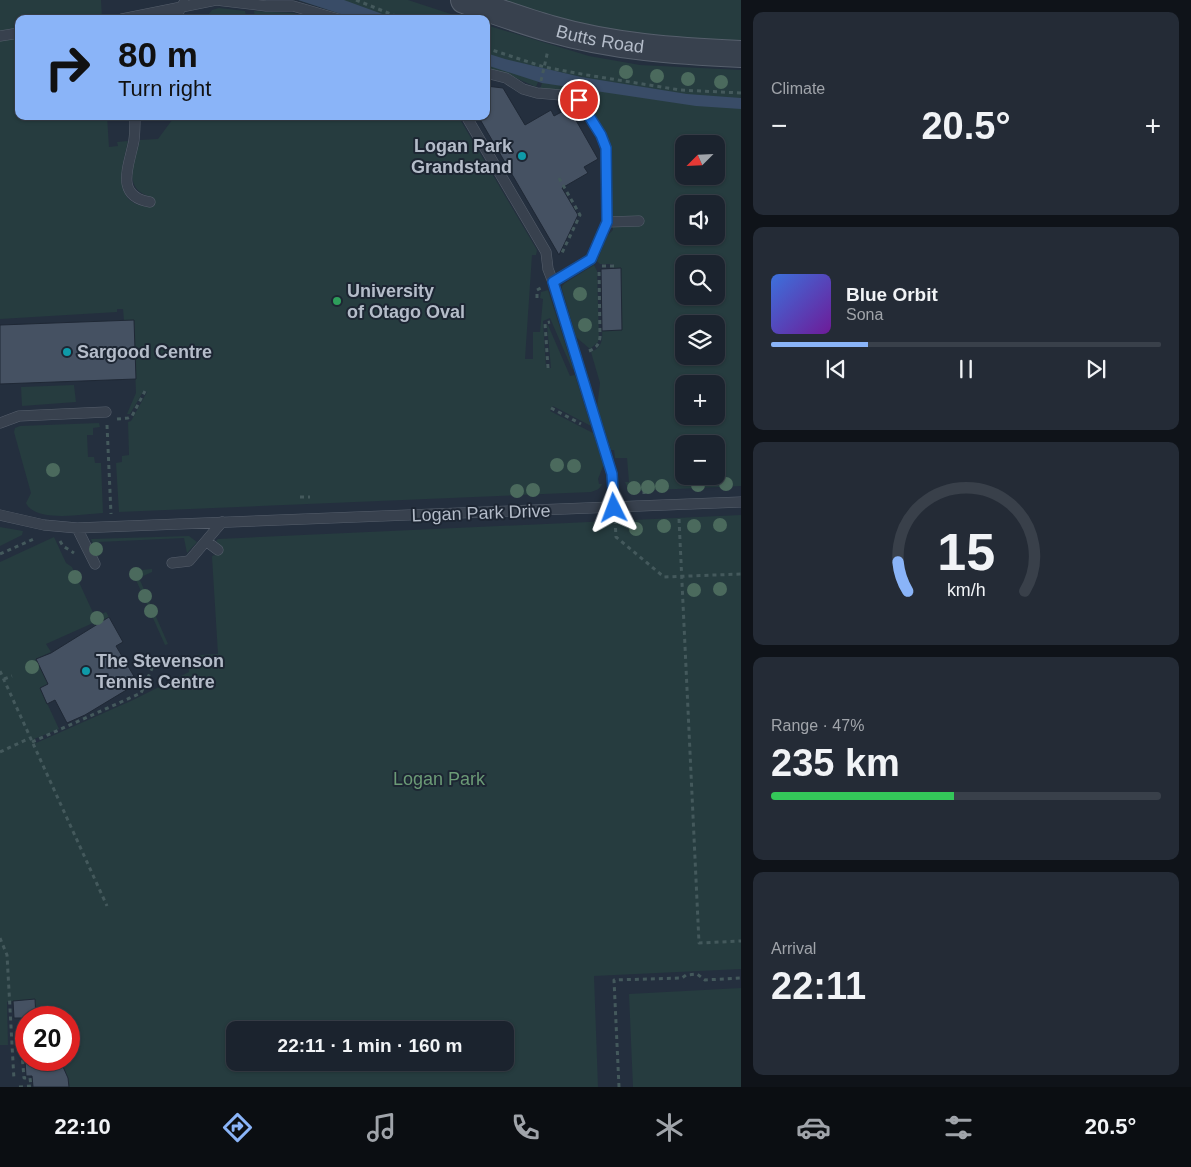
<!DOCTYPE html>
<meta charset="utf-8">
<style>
:root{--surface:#1b232e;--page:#242b36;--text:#f1f3f6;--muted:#a0a4aa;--line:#39404a;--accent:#8ab4f8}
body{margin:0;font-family:Helvetica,sans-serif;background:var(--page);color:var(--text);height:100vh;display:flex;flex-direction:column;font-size:19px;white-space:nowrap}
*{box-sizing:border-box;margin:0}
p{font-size:16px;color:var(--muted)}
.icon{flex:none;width:28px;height:28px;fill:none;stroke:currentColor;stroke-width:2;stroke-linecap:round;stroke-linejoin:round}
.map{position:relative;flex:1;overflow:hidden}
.side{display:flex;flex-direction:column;gap:12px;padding:12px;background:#0f1319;width:450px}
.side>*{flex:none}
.guide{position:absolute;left:15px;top:15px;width:475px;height:105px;border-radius:10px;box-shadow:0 1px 4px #0004,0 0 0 1px var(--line);background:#8ab4f8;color:#111;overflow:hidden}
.needle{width:32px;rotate:246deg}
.controls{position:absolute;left:675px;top:135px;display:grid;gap:10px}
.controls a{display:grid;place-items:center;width:50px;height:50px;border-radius:10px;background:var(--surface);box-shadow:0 1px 4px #0004,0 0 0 1px var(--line);font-size:25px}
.speed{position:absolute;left:15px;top:1006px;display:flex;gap:10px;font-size:25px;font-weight:700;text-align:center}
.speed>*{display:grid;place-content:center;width:65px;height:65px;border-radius:50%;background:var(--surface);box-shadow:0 1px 4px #0004,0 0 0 1px var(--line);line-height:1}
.speed .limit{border:8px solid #d22;background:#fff;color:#111}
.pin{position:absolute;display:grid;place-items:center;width:42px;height:42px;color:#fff;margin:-21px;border:2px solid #fff;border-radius:50%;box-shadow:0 1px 5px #0007}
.me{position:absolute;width:55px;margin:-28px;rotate:357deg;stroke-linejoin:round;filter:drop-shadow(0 0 4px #0008)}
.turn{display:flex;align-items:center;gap:18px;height:105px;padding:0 20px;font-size:22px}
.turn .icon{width:65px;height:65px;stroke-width:2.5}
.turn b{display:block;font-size:35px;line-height:42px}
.big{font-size:38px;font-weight:600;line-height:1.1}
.side .tile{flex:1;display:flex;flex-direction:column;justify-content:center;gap:8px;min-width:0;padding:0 18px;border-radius:10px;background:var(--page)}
.side .dial{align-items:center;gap:0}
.dial svg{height:130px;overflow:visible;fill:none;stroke:var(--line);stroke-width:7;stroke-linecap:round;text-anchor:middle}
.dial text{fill:var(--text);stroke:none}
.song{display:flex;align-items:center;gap:15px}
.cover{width:60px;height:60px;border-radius:8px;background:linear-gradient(135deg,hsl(220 70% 55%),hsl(280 70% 35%))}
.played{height:5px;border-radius:2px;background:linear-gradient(90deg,var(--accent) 25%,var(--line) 25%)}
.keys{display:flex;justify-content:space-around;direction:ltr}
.heat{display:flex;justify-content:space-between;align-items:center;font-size:28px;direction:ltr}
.charge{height:8px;border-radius:4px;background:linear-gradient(90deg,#34c759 47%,var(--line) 0)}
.trip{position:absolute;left:226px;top:1021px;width:288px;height:50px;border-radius:10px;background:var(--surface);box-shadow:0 1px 4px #0004,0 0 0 1px var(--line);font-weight:600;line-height:50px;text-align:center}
.menu{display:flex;height:80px;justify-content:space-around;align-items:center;background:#0b0e12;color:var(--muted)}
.menu .icon{width:35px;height:35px}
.menu .selected{color:var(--accent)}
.menu b{font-size:22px;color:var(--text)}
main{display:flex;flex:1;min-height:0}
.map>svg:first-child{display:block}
.green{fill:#263c3f;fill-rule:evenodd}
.water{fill:#394c67}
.building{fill:#455162;stroke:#1f2835}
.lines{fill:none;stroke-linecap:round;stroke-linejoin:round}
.service-casing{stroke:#565f6c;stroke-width:11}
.tertiary-casing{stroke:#565f6c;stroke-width:28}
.path{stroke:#44595c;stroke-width:3;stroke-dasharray:4 4;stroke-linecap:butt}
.service{stroke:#38414e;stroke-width:10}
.tertiary{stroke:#38414e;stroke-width:26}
.tree{fill:#4b6a5d}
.route-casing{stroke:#114b97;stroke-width:12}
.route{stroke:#1a73e8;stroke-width:9}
.culture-dot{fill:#0f9aa8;stroke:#1d2633;stroke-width:2}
.leisure-dot{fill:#2e9e5b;stroke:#1d2633;stroke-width:2}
.labels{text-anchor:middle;stroke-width:4;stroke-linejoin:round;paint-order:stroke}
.street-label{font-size:18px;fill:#b4bcc9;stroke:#1d2633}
.poi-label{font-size:18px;font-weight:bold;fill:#b4bcc9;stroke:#1d2633;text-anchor:start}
.park-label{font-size:18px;fill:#6b9a76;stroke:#1d2633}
</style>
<main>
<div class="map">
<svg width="741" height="1087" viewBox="0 0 741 1087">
<rect width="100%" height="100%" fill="#242f3e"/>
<path class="green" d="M0 0H101L102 19H19V116H107L109 147 118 146 117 142 128 141C122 167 110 204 150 207L151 197C121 189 135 162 140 140L158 139 175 116H458L537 250 536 255H532L525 359H533V332H540L543 299 540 298 541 292 548 290 573 368 572 369 550 318 543 321 546 368H551L547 325H548L570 376 575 375 591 426 553 406 550 411 593 433 604 464 598 479 599 484H602C600 489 597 490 591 492L119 512 116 463 122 462V456L129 455 128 422 131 421 147 392 144 390 130 414H127L136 393 133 321H124L123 309H117V312L0 319Z
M298 0H408L466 19H356Z
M495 0H741V45L577 26Z
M219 8 245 11 247 19H205L212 10Z
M254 11 293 13 318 19H255Z
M486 25 589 56 640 65 741 70V486L633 491 628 488 625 482H629L627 458H615L614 450H611L597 407 600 383 591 352C601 348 603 341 602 331L622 330 621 269 614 268 613 264H600L597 261 607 236 613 230 610 147 605 133 582 97 540 89 542 83 538 82 536 87 507 74 486 69ZM684 144H716V176H684ZM684 204H716V236H684ZM684 264H716V296H684ZM684 324H716V356H684ZM684 384H716V416H684ZM684 444H716V476H684Z
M594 265 597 271 599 338 598 342 590 349 576 337 562 289V286L565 283Z
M74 385 76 402 22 406 21 387Z
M99 423 100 427 93 428V435H87L88 457H94L95 463H101L103 513C84 514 35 523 26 503L31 493 14 432 15 428 20 426Z
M741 515V969L594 976 598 1087H69L68 1078 62 1064H58L57 1060H69V1018L36 1017 34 999 7 1002 8 1045H0V562L54 537 66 563 72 567 95 617 106 612 109 617 95 626 93 623 46 644 51 652 36 659 48 684 40 688 59 729 34 739 36 743 133 700 189 672V659L199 655 218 654 212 557 213 555 214 556 221 546 216 541 218 539ZM235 1030H505V1062H235Z
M0 527 23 531 22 535 0 546Z
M189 536 197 542 187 553 184 538 98 542 97 554 91 539Z
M152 569V572L139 578 168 644 165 645 132 571Z
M741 988V1087H633L629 994Z"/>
<path class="water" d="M298 0H344L396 19H356Z
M486 53 505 59 581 77 687 94 741 98V109L696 106 542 83 486 65Z"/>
<path class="building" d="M486 86 503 88 525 125 551 110 554 116 569 108 598 159 584 167 588 173 562 188 578 215 559 255 478 116H486Z
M621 268 622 330 602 331 601 269Z
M134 320 136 379 0 384V325Z
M109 617 123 642 116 646 138 683 85 715 67 723 55 700 47 704 40 688 48 684 36 659 51 653Z
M35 999 36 1018H14L13 1001Z
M25 1060H60L68 1078 69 1087H33L32 1076H26Z"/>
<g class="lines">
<g class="service-casing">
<path id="service" d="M122 19 216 0 266 6H293L338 19
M174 19 184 3
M0 36 19 33
M486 73 506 78 523 89 537 93 573 96 579 100 601 135 606 148 607 222 591 259 553 282 612 474 614 508
M135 116C135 124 135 132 134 140 130 164 113 196 150 202
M466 116 546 252 548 269 553 282
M607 222 639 221
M0 423 19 416 106 412
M0 515 44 525 77 528 741 502
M77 528 95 564
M206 541 218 550
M172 563 189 561 222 522"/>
</g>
<g class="tertiary-casing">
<g id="tertiary">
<path id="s1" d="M464 0C493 10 522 21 551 29 613 47 677 51 741 54"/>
</g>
</g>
<path class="path" d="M356 0 403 19
M486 48 544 67 587 75 680 90 741 93
M541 81 548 50
M559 178 580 215 561 255
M602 266H614
M537 298V290L541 288
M589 351C596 348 599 345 600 337L599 271
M548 368 545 323 550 322
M551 408 581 424
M117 419 128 418 132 416 145 391
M107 425 111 514
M644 494V490L648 481
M300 497H310
M679 519 699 943 741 941
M615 520 616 537 664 577 741 574
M60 541 63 546 74 553
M0 554 36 538
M0 671 107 906
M4 679 12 676
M32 742 141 693 153 666
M0 752 30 738
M0 938 7 955 14 1080
M19 1087 31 1086 30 1078H24L22 1054
M619 1087 614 980 682 978 686 975 697 974 705 980 741 978"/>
<use href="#service" class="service"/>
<use href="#tertiary" class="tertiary"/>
</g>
<g class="tree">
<circle cx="626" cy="72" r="7"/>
<circle cx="657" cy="76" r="7"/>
<circle cx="688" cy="79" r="7"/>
<circle cx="721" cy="82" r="7"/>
<circle cx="580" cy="294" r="7"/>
<circle cx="585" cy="325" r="7"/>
<circle cx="557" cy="465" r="7"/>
<circle cx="574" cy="466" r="7"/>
<circle cx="53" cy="470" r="7"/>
<circle cx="726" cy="484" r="7"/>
<circle cx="698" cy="485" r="7"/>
<circle cx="662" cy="486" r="7"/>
<circle cx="648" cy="487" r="7"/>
<circle cx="634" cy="488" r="7"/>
<circle cx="533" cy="490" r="7"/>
<circle cx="517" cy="491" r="7"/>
<circle cx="720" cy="525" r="7"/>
<circle cx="664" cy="526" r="7"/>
<circle cx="694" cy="526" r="7"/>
<circle cx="636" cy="529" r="7"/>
<circle cx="96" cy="549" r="7"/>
<circle cx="136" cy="574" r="7"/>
<circle cx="75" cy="577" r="7"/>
<circle cx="720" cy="589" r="7"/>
<circle cx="694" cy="590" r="7"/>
<circle cx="145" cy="596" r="7"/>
<circle cx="151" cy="611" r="7"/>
<circle cx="97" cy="618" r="7"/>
<circle cx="32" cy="667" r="7"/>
</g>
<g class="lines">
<g class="route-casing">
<path id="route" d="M579 100 601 135 606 148 607 222 591 259 553 282 612 474 614 508"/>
</g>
<use href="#route" class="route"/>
</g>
<g class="culture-dot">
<circle cx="522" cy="156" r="5"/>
<circle cx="67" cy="352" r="5"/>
<circle cx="86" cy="671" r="5"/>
</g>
<circle class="leisure-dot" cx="337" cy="301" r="5"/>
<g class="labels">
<g class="street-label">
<text dy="6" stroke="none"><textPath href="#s1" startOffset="142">Butts Road</textPath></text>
<text transform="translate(481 513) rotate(-2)" y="6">Logan Park Drive</text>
</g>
<g class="poi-label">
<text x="512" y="152" text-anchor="end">Logan Park<tspan x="512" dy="21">Grandstand</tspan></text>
<text x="347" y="297">University<tspan x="347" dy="21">of Otago Oval</tspan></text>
<text x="77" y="358">Sargood Centre</text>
<text x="96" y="667">The Stevenson<tspan x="96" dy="21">Tennis Centre</tspan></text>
</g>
<g class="park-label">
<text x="439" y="785">Logan Park</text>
</g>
</g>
</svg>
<div class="controls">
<a><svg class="needle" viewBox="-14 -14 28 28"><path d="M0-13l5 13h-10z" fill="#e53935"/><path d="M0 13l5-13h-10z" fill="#a0a4aa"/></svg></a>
<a><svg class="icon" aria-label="sound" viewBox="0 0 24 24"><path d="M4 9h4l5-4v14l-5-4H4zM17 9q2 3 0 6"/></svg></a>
<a><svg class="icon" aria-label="search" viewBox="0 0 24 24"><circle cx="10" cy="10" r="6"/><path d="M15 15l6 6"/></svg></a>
<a><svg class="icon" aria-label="layers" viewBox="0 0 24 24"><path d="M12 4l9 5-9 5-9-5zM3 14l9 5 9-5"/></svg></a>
<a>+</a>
<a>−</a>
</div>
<div class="speed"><div class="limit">20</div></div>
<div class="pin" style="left:579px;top:100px;background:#d93025"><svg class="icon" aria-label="arrive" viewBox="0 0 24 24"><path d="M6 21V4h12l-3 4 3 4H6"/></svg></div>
<svg class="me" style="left:614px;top:508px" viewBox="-20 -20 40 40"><path d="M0-17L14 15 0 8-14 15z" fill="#1a73e8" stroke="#fff" stroke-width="4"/></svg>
<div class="trip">22:11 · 1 min · 160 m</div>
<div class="guide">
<div class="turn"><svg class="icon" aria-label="right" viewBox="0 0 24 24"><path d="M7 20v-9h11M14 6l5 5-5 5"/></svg><div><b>80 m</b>Turn right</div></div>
</div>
</div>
<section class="side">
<div class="tile"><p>Climate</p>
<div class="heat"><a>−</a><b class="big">20.5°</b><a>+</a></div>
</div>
<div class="tile">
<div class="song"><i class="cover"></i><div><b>Blue Orbit</b><p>Sona</p></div></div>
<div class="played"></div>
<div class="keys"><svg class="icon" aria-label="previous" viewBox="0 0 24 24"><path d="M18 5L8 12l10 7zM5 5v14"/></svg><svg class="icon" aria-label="pause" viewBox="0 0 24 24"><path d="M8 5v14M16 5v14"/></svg><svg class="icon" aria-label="next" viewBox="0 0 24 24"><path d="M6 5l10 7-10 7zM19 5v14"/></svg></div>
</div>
<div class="tile dial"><svg viewBox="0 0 100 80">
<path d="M14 69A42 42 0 1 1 86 69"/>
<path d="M14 69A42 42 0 0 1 8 51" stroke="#8ab4f8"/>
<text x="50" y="56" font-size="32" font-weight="700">15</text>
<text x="50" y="72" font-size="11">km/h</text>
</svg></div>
<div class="tile"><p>Range · 47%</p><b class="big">235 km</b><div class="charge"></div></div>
<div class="tile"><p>Arrival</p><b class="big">22:11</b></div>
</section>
</main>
<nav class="menu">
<b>22:10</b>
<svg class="icon selected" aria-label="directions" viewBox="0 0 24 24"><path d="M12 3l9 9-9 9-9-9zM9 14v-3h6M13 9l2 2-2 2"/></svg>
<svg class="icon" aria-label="music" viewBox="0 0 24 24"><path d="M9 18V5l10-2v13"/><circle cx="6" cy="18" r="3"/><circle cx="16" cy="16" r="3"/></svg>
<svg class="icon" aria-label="phone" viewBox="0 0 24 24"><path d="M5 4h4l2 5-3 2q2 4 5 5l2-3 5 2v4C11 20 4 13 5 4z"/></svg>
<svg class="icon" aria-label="climate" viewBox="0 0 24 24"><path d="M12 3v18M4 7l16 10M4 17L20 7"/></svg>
<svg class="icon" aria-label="car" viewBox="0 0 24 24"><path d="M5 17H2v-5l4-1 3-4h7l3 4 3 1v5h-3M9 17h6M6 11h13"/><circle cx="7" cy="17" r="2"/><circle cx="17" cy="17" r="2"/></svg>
<svg class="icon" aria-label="filters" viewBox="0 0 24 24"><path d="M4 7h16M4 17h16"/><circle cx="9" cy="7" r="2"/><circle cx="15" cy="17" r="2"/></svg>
<b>20.5°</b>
</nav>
